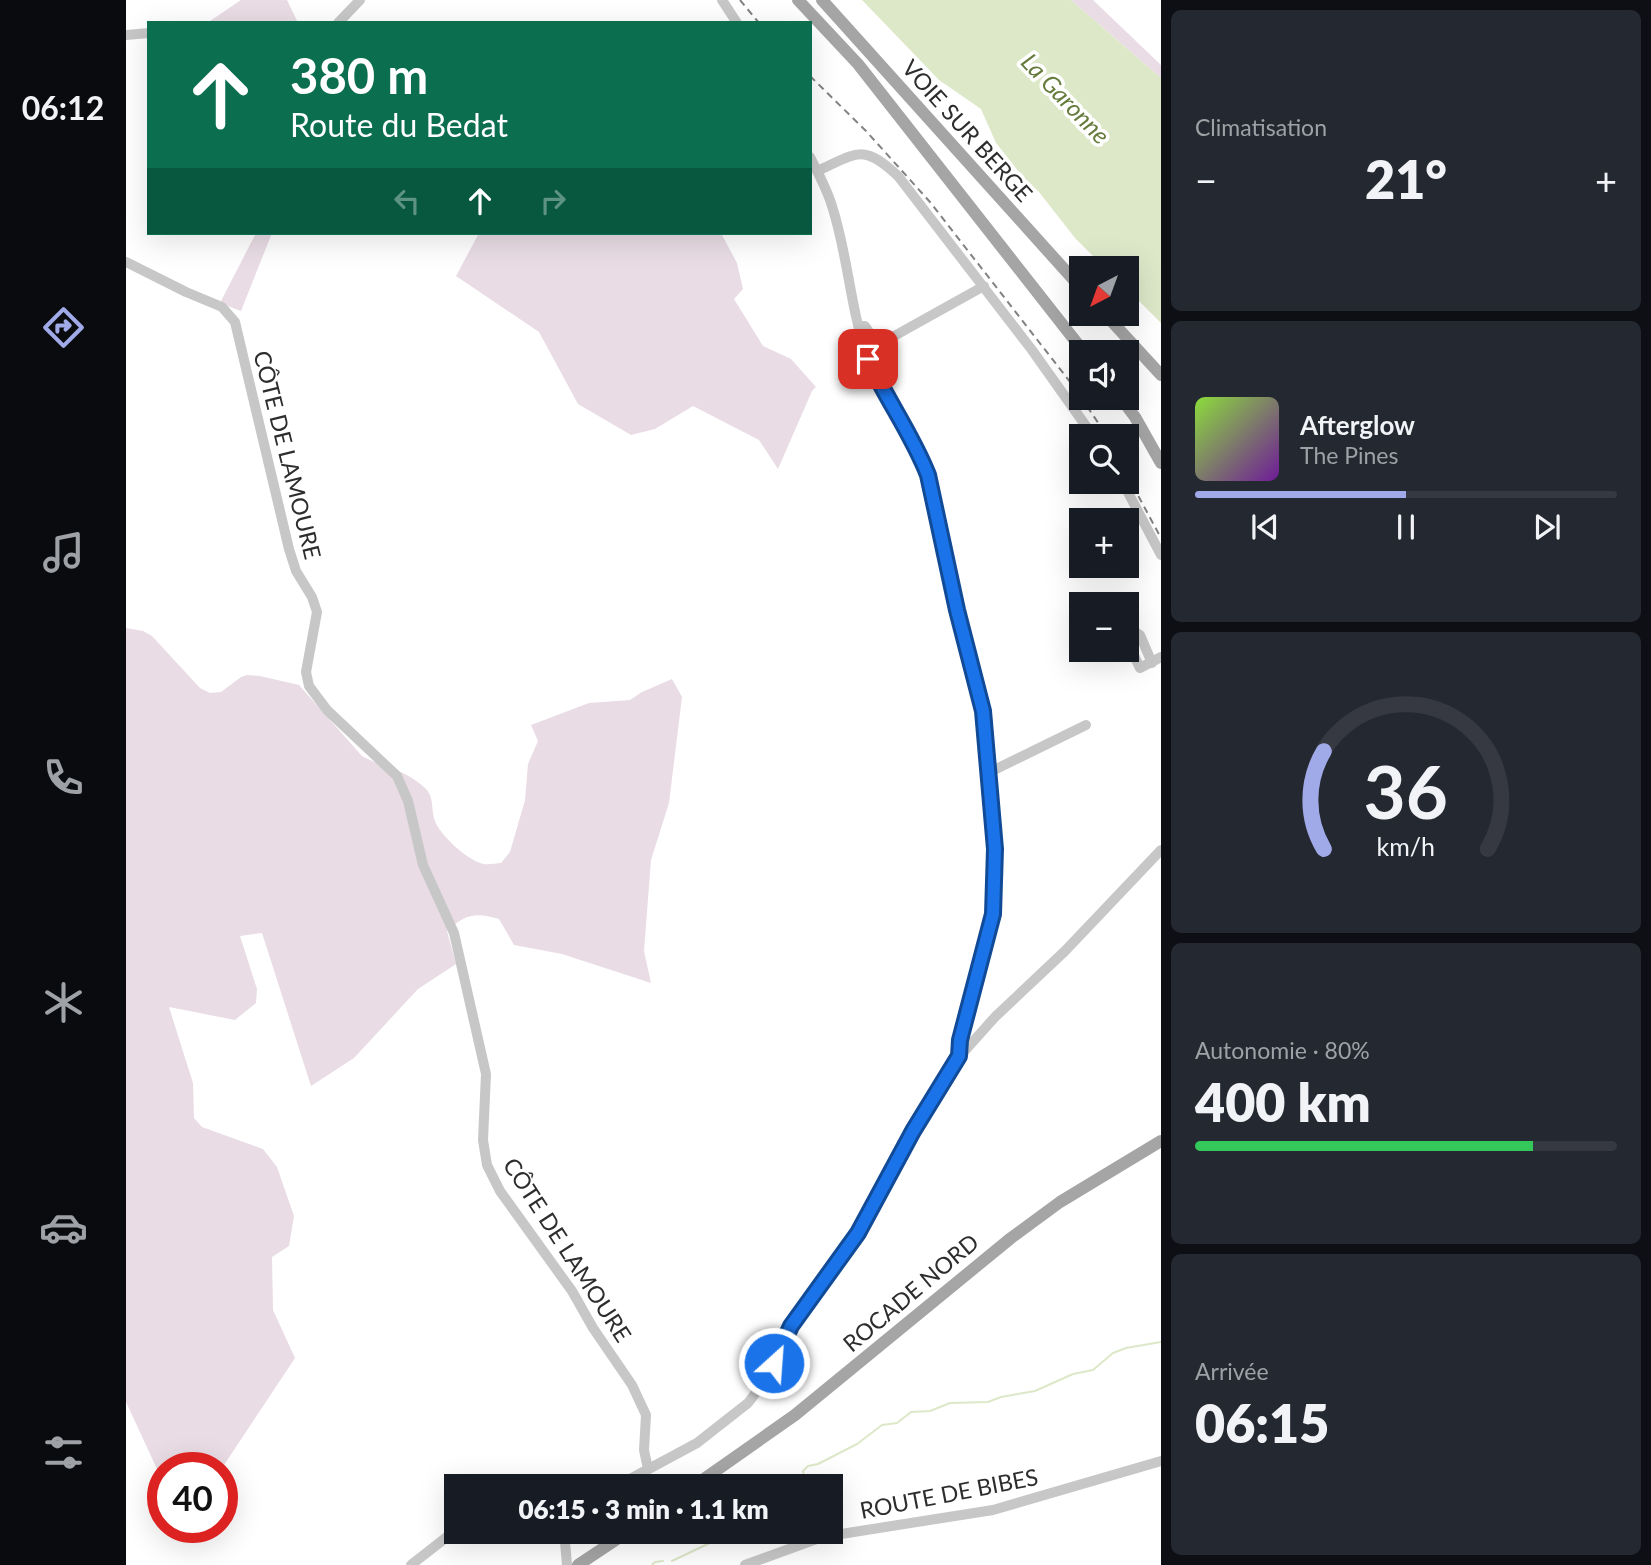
<!DOCTYPE html>
<html lang="fr">
<meta charset="utf-8">
<style>
:root{--surface:#171b24;--page:#242831;--text:#f1f3f6;--muted:#9ea1a6;--line:#363941;--accent:#a0aae8}
body{margin:0;font-family:Lato,sans-serif;background:var(--page);color:var(--text);height:100vh;display:flex;flex-direction:column;font-size:26px;white-space:nowrap}
*{box-sizing:border-box;margin:0}
p{font-size:23px;color:var(--muted)}
.icon{flex:none;width:38px;height:38px;fill:none;stroke:currentColor;stroke-width:2;stroke-linecap:round;stroke-linejoin:round}
.map{position:relative;flex:1;overflow:hidden}
.drawer{display:flex;flex-direction:column;gap:10px;padding:10px;background:#0d0f14;width:490px}
.drawer>*{flex:none}
.top-card{position:absolute;left:21px;top:21px;width:665px;height:214px;border-radius:0px;box-shadow:0 7px 28px #0002;background:#0b6e4f;color:#fff;overflow:hidden}
.needle{width:46px;rotate:221deg}
.controls{position:absolute;left:943px;top:256px;display:grid;gap:14px}
.controls a{display:grid;place-items:center;width:70px;height:70px;border-radius:0px;background:var(--surface);box-shadow:0 7px 28px #0002;font-size:35px}
.speed{position:absolute;left:21px;top:1452px;display:flex;gap:14px;font-size:35px;font-weight:700;text-align:center}
.speed>*{display:grid;place-content:center;width:91px;height:91px;border-radius:50%;background:var(--surface);box-shadow:0 7px 28px #0002;line-height:1}
.speed .limit{border:10px solid #d22;background:#fff;color:#111}
.pin{position:absolute;display:grid;place-items:center;width:60px;height:60px;color:#fff;margin:-30px;border-radius:14px;box-shadow:0 4px 10px #0006}
.me{position:absolute;width:77px;margin:-38px;rotate:26deg;stroke-linejoin:round;filter:drop-shadow(0 0 5px #0008)}
.turn{display:flex;align-items:center;gap:24px;height:147px;padding:0 28px;font-size:32px}
.turn .icon{width:91px;height:91px;stroke-width:2.5}
.turn b{display:block;font-size:49px;line-height:60px}
.lanes{display:flex;align-items:center;height:66px;padding:0 28px;background:#0003;justify-content:center;gap:35px;direction:ltr}
.lanes .off{opacity:.35}
.big{font-size:52px;font-weight:800;line-height:1.1}
.drawer .widget{flex:1;display:flex;flex-direction:column;justify-content:center;gap:10px;min-width:0;padding:0 24px;border-radius:10px;background:var(--page)}
.drawer .dial{align-items:center;gap:0}
.dial svg{height:182px;overflow:visible;fill:none;stroke:var(--line);stroke-width:7;stroke-linecap:round;text-anchor:middle}
.dial text{fill:var(--text);stroke:none}
.song{display:flex;align-items:center;gap:21px}
.cover{width:84px;height:84px;border-radius:10px;background:linear-gradient(135deg,hsl(90 70% 55%),hsl(280 70% 35%))}
.played{height:7px;border-radius:4px;background:linear-gradient(90deg,var(--accent) 50%,var(--line) 50%)}
.keys{display:flex;justify-content:space-around;direction:ltr}
.heat{display:flex;justify-content:space-between;align-items:center;font-size:38px;direction:ltr}
.charge{height:10px;border-radius:5px;background:linear-gradient(90deg,#34c759 80%,var(--line) 0)}
.trip{position:absolute;left:318px;top:1474px;width:399px;height:70px;border-radius:0px;background:var(--surface);box-shadow:0 7px 28px #0002;font-weight:800;line-height:70px;text-align:center}
main{display:flex;flex:1;min-height:0}
.tab-bar{display:flex;flex-direction:column;width:126px;justify-content:space-around;align-items:center;background:#090b0e;color:var(--muted)}
.tab-bar .icon{width:49px;height:49px}
.tab-bar .selected{color:var(--accent)}
.tab-bar b{font-size:32px;color:var(--text)}
.map>svg:first-child{display:block}
.green{fill:#e9dce4}
.water{fill:#dde8c9}
.lines{fill:none;stroke-linecap:round;stroke-linejoin:round}
.stream{stroke:#dde8c9;stroke-width:2}
.minor{stroke:#c7c7c7;stroke-width:10}
.major{stroke:#a5a5a5;stroke-width:12}
.rail{stroke:#828282;stroke-width:2;stroke-dasharray:7 5;stroke-linecap:butt}
.route-casing{stroke:#114b97;stroke-width:18}
.route{stroke:#1a73e8;stroke-width:12}
.labels{text-anchor:middle;stroke-width:7;stroke-linejoin:round;paint-order:stroke}
.street-label{font-size:23px;fill:#2d2d2d;stroke:#fff}
.water-label{font-size:24px;font-style:italic;fill:#667c3d;stroke:#fff}
</style>
<main>
<nav class="tab-bar">
<b>06:12</b>
<svg class="icon selected" aria-label="directions" viewBox="0 0 24 24"><path d="M12 3l9 9-9 9-9-9zM9 14v-3h6M13 9l2 2-2 2"/></svg>
<svg class="icon" aria-label="music" viewBox="0 0 24 24"><path d="M9 18V5l10-2v13"/><circle cx="6" cy="18" r="3"/><circle cx="16" cy="16" r="3"/></svg>
<svg class="icon" aria-label="phone" viewBox="0 0 24 24"><path d="M5 4h4l2 5-3 2q2 4 5 5l2-3 5 2v4C11 20 4 13 5 4z"/></svg>
<svg class="icon" aria-label="climate" viewBox="0 0 24 24"><path d="M12 3v18M4 7l16 10M4 17L20 7"/></svg>
<svg class="icon" aria-label="car" viewBox="0 0 24 24"><path d="M5 17H2v-5l4-1 3-4h7l3 4 3 1v5h-3M9 17h6M6 11h13"/><circle cx="7" cy="17" r="2"/><circle cx="17" cy="17" r="2"/></svg>
<svg class="icon" aria-label="filters" viewBox="0 0 24 24"><path d="M4 7h16M4 17h16"/><circle cx="9" cy="7" r="2"/><circle cx="15" cy="17" r="2"/></svg>
</nav>
<div class="map">
<svg width="1035" height="1565" viewBox="0 0 1035 1565">
<rect width="100%" height="100%" fill="#fff"/>
<path class="green" d="M115 0H161L172 23H81Z
M945 0H967L1035 65V78Z
M130 233H146L115 311 94 303Z
M353 233H595L611 263 617 289 608 299 637 346 665 359 690 387 686 391 652 469 633 440 567 406 529 429 505 435 452 404 413 332 330 276Z
M0 628 17 631 26 636 74 688 84 693 95 692 115 677 121 675 134 676 173 685 236 756C260 769 277 768 299 788 308 796 305 807 308 818 311 833 343 862 358 864 363 865 370 863 375 863L384 852 399 800 402 764 412 741 405 725 463 703 504 700 516 692 546 679 556 697 543 803 525 860 518 951 525 983 436 954 388 945 373 919C350 912 339 914 321 931L330 964 292 989 228 1058 185 1086 136 933 114 936 131 989 130 1003 109 1020 43 1007 67 1083 68 1118 76 1127 137 1149 151 1167 168 1216 163 1246 146 1257 147 1310 169 1358 96 1468H37V1482L0 1402Z"/>
<path class="water" d="M736 0H945L1035 78V323L1001 289V268H979L949 238 913 192 897 177 870 143 855 109 813 80Z"/>
<g class="lines">
<path class="stream" d="M680 1486 677 1471 682 1466 692 1464 731 1444 756 1425 771 1423 785 1412 804 1411 824 1403 862 1402 875 1397 909 1391 947 1374 967 1370 987 1353 1000 1348 1035 1342
M546 1561 590 1540 599 1531
M526 1565 529 1562 537 1561"/>
<path class="minor" d="M596 0 611 23
M212 23 234 0
M0 35 23 33
M684 157C692 173 701 189 706 206 722 255 724 308 741 356 756 398 785 434 802 475L831 610 857 711 869 849 867 914 834 1040 833 1056
M691 171C731 153 737 143 772 176L906 350 967 436
M0 262 60 292 96 307 109 322 163 549 170 571 186 597 191 612 180 672 183 686 201 710 271 776 282 801 297 865 328 933 360 1074 357 1140 361 1165 374 1191 446 1291 467 1328 506 1385 520 1415 518 1450 522 1469
M733 326H739L752 345 858 286
M996 481 1035 555
M1001 639 1009 632 1014 635 1026 663
M1001 641 1014 668 1035 657
M864 772 960 725
M491 1486 571 1443 622 1403 641 1378 665 1326 732 1233 770 1161 827 1064 869 1017 939 951 1035 850
M441 1531 439 1542 441 1565
M285 1565 331 1529
M619 1565 696 1537 867 1510 1035 1461"/>
<path class="major" d="M672 0 732 64 958 352
M696 0 956 289
M978 313 1035 375
M994 397 1009 417 1035 463
M568 1486 669 1415 885 1238 934 1202 1035 1141
M452 1565 503 1531"/>
<path class="rail" d="M614 0 633 23
M684 76 740 131 804 202 948 387 981 436
M1001 475 1035 538"/>
</g>
<g class="lines">
<g class="route-casing">
<path id="route" d="M648 1363 665 1326 732 1233 787 1131 833 1056 834 1040 867 914 869 849 857 711 831 610 802 475C786 434 760 399 742 359"/>
</g>
<use href="#route" class="route"/>
</g>
<g class="labels">
<g class="street-label">
<text transform="translate(841 131) rotate(48)" y="8">VOIE SUR BERGE</text>
<text transform="translate(161 455) rotate(76)" y="8">CÔTE DE LAMOURE</text>
<text transform="translate(441 1250) rotate(57)" y="8">CÔTE DE LAMOURE</text>
<text transform="translate(785 1293) rotate(-40)" y="8">ROCADE NORD</text>
<text transform="translate(823 1494) rotate(-11)" y="8">ROUTE DE BIBES</text>
</g>
<g class="water-label">
<text transform="translate(939 99) rotate(46)" y="8">La Garonne</text>
</g>
</g>
</svg>
<div class="controls">
<a><svg class="needle" viewBox="-14 -14 28 28"><path d="M0-13l5 13h-10z" fill="#e53935"/><path d="M0 13l5-13h-10z" fill="#9ea1a6"/></svg></a>
<a><svg class="icon" aria-label="sound" viewBox="0 0 24 24"><path d="M4 9h4l5-4v14l-5-4H4zM17 9q2 3 0 6"/></svg></a>
<a><svg class="icon" aria-label="search" viewBox="0 0 24 24"><circle cx="10" cy="10" r="6"/><path d="M15 15l6 6"/></svg></a>
<a>+</a>
<a>−</a>
</div>
<div class="speed"><div class="limit">40</div></div>
<div class="pin" style="left:742px;top:359px;background:#d93025"><svg class="icon" aria-label="arrive" viewBox="0 0 24 24"><path d="M6 21V4h12l-3 4 3 4H6"/></svg></div>
<svg class="me" style="left:648px;top:1363px" viewBox="-20 -20 40 40"><circle r="17" fill="#1a73e8" stroke="#fff" stroke-width="3"/><path d="M0-11L8 9 0 5-8 9z" fill="#fff"/></svg>
<div class="trip">06:15 · 3 min · 1.1 km</div>
<div class="top-card">
<div class="turn"><svg class="icon" aria-label="ahead" viewBox="0 0 24 24"><path d="M12 20V5M6 11l6-6 6 6"/></svg><div><b>380 m</b>Route du Bedat</div></div>
<div class="lanes"><svg class="icon off" aria-label="left" viewBox="0 0 24 24"><path d="M17 20v-9H6M10 6l-5 5 5 5"/></svg><svg class="icon" aria-label="ahead" viewBox="0 0 24 24"><path d="M12 20V5M6 11l6-6 6 6"/></svg><svg class="icon off" aria-label="right" viewBox="0 0 24 24"><path d="M7 20v-9h11M14 6l5 5-5 5"/></svg></div>
</div>
</div>
<section class="drawer">
<div class="widget"><p>Climatisation</p>
<div class="heat"><a>−</a><b class="big">21°</b><a>+</a></div>
</div>
<div class="widget">
<div class="song"><i class="cover"></i><div><b>Afterglow</b><p>The Pines</p></div></div>
<div class="played"></div>
<div class="keys"><svg class="icon" aria-label="previous" viewBox="0 0 24 24"><path d="M18 5L8 12l10 7zM5 5v14"/></svg><svg class="icon" aria-label="pause" viewBox="0 0 24 24"><path d="M8 5v14M16 5v14"/></svg><svg class="icon" aria-label="next" viewBox="0 0 24 24"><path d="M6 5l10 7-10 7zM19 5v14"/></svg></div>
</div>
<div class="widget dial"><svg viewBox="0 0 100 80">
<path d="M14 69A42 42 0 1 1 86 69"/>
<path d="M14 69A42 42 0 0 1 14 26" stroke="#a0aae8"/>
<text x="50" y="56" font-size="32" font-weight="700">36</text>
<text x="50" y="72" font-size="11">km/h</text>
</svg></div>
<div class="widget"><p>Autonomie · 80%</p><b class="big">400 km</b><div class="charge"></div></div>
<div class="widget"><p>Arrivée</p><b class="big">06:15</b></div>
</section>
</main>
